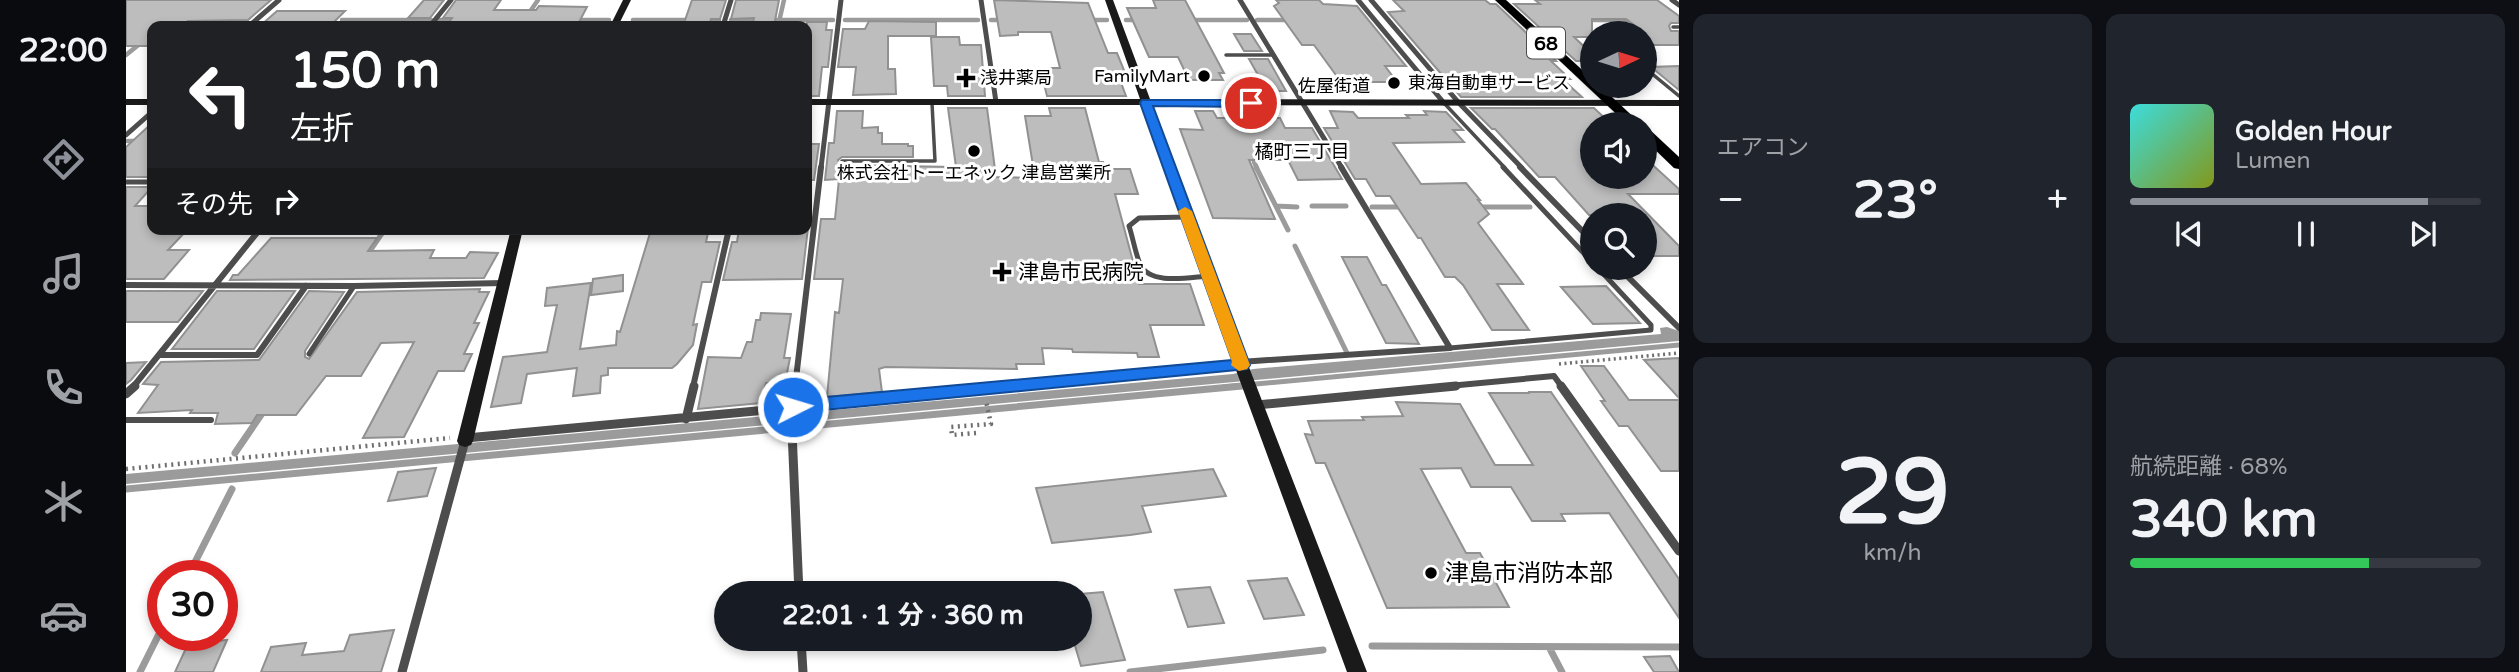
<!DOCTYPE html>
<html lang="ja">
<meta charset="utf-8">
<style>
:root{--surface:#171b24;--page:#20242c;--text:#f1f3f6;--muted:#9ea1a6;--line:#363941;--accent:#8c9099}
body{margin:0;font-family:"Varela Round","Noto Sans JP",sans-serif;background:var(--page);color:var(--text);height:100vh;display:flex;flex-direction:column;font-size:26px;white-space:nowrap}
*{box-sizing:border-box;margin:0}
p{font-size:23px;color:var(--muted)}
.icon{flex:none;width:38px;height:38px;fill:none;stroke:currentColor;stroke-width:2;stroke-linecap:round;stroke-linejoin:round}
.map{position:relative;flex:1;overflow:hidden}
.panel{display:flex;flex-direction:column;gap:14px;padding:14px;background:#0d0f14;width:840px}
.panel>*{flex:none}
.top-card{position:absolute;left:21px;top:21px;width:665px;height:214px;border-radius:14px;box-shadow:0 4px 10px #0003;background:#202124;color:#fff;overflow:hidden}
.needle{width:46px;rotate:86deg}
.tools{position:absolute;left:1454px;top:21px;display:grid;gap:14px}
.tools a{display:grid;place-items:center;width:77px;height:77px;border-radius:50%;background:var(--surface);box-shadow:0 4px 10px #0003;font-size:35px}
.speed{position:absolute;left:21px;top:560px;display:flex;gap:14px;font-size:35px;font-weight:700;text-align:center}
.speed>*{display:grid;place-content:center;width:91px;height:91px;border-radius:50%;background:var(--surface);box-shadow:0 4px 10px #0003;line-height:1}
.speed .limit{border:10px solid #d22;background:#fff;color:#111}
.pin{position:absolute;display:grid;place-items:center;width:60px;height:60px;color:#fff;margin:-30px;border:4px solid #fff;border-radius:50%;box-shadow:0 2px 7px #0007}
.me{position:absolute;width:77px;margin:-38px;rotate:85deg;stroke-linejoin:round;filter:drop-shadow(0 0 5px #0008)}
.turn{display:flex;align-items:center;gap:24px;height:147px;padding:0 28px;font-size:32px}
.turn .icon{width:91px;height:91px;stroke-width:2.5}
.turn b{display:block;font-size:49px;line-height:60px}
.then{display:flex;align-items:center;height:66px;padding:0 28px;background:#0003;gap:14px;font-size:26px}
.big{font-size:52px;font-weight:700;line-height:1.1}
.panel .tile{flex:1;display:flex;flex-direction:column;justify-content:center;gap:10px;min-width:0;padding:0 24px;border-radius:14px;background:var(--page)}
.panel .dial{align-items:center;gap:0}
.dial b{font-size:91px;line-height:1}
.song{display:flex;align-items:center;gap:21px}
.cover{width:84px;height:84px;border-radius:10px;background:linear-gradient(135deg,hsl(180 70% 55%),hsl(70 70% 35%))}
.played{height:7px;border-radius:4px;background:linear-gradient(90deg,var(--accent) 85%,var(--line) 85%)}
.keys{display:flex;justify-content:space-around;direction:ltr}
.heat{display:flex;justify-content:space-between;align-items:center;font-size:38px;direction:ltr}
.charge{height:10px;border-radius:5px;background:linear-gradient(90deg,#34c759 68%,var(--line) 0)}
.panel .tiles{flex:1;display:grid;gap:14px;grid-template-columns:repeat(2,1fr)}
.trip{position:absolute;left:588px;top:581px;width:378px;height:70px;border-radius:35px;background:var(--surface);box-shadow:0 4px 10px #0003;font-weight:700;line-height:70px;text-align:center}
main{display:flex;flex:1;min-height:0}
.menu{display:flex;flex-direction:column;width:126px;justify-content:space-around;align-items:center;background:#090b0e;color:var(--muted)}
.menu .icon{width:49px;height:49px}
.menu .active{color:var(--accent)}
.menu b{font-size:32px;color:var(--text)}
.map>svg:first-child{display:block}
.water{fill:#9b9b9b}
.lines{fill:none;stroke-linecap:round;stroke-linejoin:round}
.stream-far2{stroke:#9b9b9b;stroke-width:4.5}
.stream-far1{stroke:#9b9b9b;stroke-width:5}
.stream{stroke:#9b9b9b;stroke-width:7}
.building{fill:#bdbdbd;stroke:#919191;stroke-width:2}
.primary-casing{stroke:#dbdbdb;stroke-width:1}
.path-far1{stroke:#6f6f6f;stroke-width:3.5;stroke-dasharray:2 3.5;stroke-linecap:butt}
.path{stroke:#6f6f6f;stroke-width:4.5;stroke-dasharray:2 4.5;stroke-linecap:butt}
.lane-far2{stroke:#4d4d4d;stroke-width:3.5}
.lane-far1{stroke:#4d4d4d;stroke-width:5}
.lane{stroke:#4d4d4d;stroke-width:6}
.street-far2{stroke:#4d4d4d;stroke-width:5}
.street-far1{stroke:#4d4d4d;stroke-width:6}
.street{stroke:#4d4d4d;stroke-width:9}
.secondary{fill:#1a1a1a;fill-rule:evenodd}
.primary{fill:#000;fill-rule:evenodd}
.route{fill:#1a73e8;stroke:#114b97;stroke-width:2}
.slow{fill:#f59e0b}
.poi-dot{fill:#000;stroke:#fff;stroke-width:2.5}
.labels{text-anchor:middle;stroke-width:6;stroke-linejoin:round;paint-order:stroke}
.far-poi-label{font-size:18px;fill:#000;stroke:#fff;text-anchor:start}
.far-street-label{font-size:18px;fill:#000;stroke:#fff}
.shield{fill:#fff;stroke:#4c4c4c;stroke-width:2}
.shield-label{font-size:19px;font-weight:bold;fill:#000}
.far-neighbourhood-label{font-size:19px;fill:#000;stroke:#fff}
.poi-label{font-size:21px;fill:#000;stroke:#fff;text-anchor:start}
.near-poi-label{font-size:24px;fill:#000;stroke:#fff;text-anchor:start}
</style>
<main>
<nav class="menu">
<b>22:00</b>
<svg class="icon active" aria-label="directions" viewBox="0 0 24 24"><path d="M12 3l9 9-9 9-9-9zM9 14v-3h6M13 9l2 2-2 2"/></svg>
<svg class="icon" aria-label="music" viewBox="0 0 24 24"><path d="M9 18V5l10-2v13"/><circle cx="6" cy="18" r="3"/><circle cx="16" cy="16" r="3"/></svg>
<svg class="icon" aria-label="phone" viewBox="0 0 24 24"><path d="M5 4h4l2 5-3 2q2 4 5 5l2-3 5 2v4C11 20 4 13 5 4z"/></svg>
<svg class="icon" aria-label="climate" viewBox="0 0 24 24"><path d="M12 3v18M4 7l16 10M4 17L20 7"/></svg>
<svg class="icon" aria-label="car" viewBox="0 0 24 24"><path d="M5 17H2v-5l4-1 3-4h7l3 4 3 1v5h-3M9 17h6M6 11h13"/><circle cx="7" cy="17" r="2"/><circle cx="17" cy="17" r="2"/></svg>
</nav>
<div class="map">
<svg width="1553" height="672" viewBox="0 0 1553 672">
<rect width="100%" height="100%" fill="#fff"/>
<path class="water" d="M1541 327 1553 331V341L0 484V474L1107 374 1127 369 1535 334 1534 328Z"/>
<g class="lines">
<path class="stream-far2" d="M216 20H305
M313 20H331
M447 20H483
M507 20H566
M577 20H593
M605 20H707
M719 20H852
M865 20H878
M962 20H981
M1000 20H1014
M1063 20H1121
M1131 20H1166
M1460 20H1509
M394 26 412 0
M652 26 658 0
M0 55 26 34
M1 141H26
M1128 162 1131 168"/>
<path class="stream-far1" d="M1130 167 1162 230
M1150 206 1171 207
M1186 206H1220
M1246 207H1279
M1350 207H1404
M1169 246 1221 353
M240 257 259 229
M1097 387 1553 345"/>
<path class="stream" d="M109 453 139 409
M0 489 1116 386
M62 576 106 489
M1246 646 1553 647
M1423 647 1436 672
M14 672 37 626
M1004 672 1197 650"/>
</g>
<path class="building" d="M0 0H145L122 20 62 21 55 26H26V46H0Z
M298 0H318L304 18H282Z
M330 0H375L368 10H410L413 6 461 7 451 26H320L326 18H317Z
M566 0H600L594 19H585L583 26H557Z
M610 0H653L648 26H626L628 18 605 19Z
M868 0 962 3 982 53H991L1002 80H994L1000 96H921L914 68H934L925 32H892V35L874 36Z
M1027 0H1059L1098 73H1093L1097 80H1063L1052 57H1023L1001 8H1030Z
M1150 0H1193L1197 4 1231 6 1280 66H1259L1271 82H1215L1188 45H1176L1148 6 1153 3Z
M1267 0H1359L1364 4H1370L1430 61H1425L1444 79H1436L1456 97H1335L1262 12 1278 11Z
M1409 0H1531L1553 16V23H1545L1543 26 1545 31H1553V45H1519V33L1500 19H1466V37H1448L1466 54V61H1450L1388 4H1414Z
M151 11H219L204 26H134Z
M743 21 810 22V36H762V69H769L770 94 727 95 730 67H712L717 29H739Z
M681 22H701L700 30H706L702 67H696L693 96H681Z
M1108 34H1125L1136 51H1118Z
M805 37H833L834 45H855L859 96H822L821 86H808Z
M1123 59H1142L1160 91H1141Z
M1553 66V90L1525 67Z
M822 108H861L870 177 909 178 899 116H925L923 108H959L973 162H977L979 169H1004L1012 194H989L1013 284H1064L1078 325H1024L1033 357H1012L1011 353 947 352 946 349 916 348 918 364H890L891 369 759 367 753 369 756 392 701 397 709 312 713 313 717 279H688L695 219H709L713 179 699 180 703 143H708L711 111H737L736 128 752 127V133H756V144H782V146H787V157H716L712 160 714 165 830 167Z
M1345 108H1468L1485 124H1466V177H1519V158L1553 189V194H1502L1553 246V256H1519V215H1463L1429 177H1413L1369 129H1366Z
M1069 111H1087L1091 118H1154L1159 128H1186L1216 179 1172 180 1162 160H1123L1149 219 1087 218 1054 129 1077 130Z
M1204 111 1227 112 1232 118H1283L1280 115H1301L1298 111 1320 112 1337 130H1327L1338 142 1267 143 1295 184 1340 183 1354 200H1352L1363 214 1352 223 1397 284H1371L1403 330H1366L1337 285 1329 277H1319L1295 238H1292L1264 196H1250L1240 179H1229L1198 128H1212Z
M26 123V177H0V147Z
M681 144H693L688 180H681Z
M0 187H26L9 206H26V229H62L42 250H63L38 279H0Z
M681 219H683L676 279 597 280 606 242H611L613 229H681Z
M524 233H582L580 242H594L585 282H576L567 325 571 324 567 345 551 364 546 368H482V375L475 376 474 393 447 396 451 368 401 374 395 403 365 407 377 357 421 352 431 305 419 306 421 288 465 283 454 349 490 345 491 331 494 332Z
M145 238H251L242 251 308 250 304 258H340L344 252 372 253 358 278 104 280 107 275H112Z
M1216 257H1241L1256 285H1260L1293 344 1260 343Z
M497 275V291L465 295 467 279Z
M1480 286 1514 323 1467 324 1435 287Z
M354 289 353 292H363L348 323H353L338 354H346L338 371H312L278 437 237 438 288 342 255 343 235 376H200L170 415H131L126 423 89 424 92 413H64L66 410 12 413 32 385 17 384 35 362 133 360 183 291 218 292 179 351V357L183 359 231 292Z
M0 291H77L52 322H0Z
M91 291H169L128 349H46Z
M635 313 665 314 658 358H664L659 383H640L635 403 572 409 582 357 615 358 621 342H626L630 320H634Z
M1553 358V398L1518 360Z
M20 362 5 380 0 384V363Z
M1455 366H1478L1503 400H1553V471H1535L1502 426H1493L1475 401H1479Z
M1402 392H1425L1553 579V618L1483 513 1435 514 1439 521H1406L1385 487H1345L1335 468 1295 469 1340 553H1354L1383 607 1261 608 1199 463H1190L1179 434 1187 435 1182 421 1238 420 1236 417 1277 416 1270 402 1334 404 1369 465H1407L1363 393H1404Z
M310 468 301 496 262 501 272 472Z
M1087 469 1100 496 1016 506 1025 532 1004 535 926 543 910 488Z
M1161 578 1178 615 1138 619 1122 581Z
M1084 587 1098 623 1062 627 1049 590Z
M977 592 999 660 955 666 947 639H954V594Z
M268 630 255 672H135L145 647 180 643 176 655 218 651 224 635Z
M101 640 87 672H49L62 644Z
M1544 656 1553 672H1528L1518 657Z"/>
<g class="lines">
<g class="primary-casing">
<path id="primary" d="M1369 0H1380L1466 79V86H1474L1515 124H1501Z
M1519 129 1524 130 1553 157V169L1548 168 1519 140Z"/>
</g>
<path class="path-far1" d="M1433 364 1553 353"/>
<path class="path" d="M850 433 826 435 825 427 865 424 860 401
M0 469 324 438"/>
<path class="lane-far2" d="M1547 27H1553
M1100 55H1147
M1519 68 1553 96
M1318 103 1379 168
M716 161H809L806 103"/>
<path class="lane-far1" d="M1377 167 1466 262
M0 182H26
M1061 217 1013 218 1003 226C1007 238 1009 252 1014 264 1024 286 1064 277 1083 276
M1324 348 1525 330V325L1472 268
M183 354 228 286"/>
<path class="lane" d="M0 420H85"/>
<path class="street-far2" d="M855 0 870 102
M1114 0 1216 168
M1232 0 1318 103
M1245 0 1333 103 1396 168
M1546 0 1553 5
M123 26 153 0
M304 26 325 0
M597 26 605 0
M0 135 26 112
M695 168 715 0"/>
<path class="street-far1" d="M1394 167 1466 241
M1493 268 1553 328
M0 285 228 286 378 283
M34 355H131L180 286
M1114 362 1324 348 1215 167
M7 387 134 229
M567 387 603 229
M669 387 695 167
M879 387 1116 365
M1312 387 1428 376 1436 387"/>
<path class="street" d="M1435 386 1553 551
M0 394 9 386
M1131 405 1330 386
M667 406 669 386
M560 419 568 386
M666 431 673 593
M340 438 898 386
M675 639 677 672
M276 672 339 441"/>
<path class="secondary" d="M497 0H505L492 26H484Z
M979 0H987L1024 99 1553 100V106L1026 105 1121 362 1241 672H1221L1107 362 1016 105H681V99H1014Z
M0 99H26V105H0Z
M385 229H397L347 441 345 445 339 447 333 445 331 441Z"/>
<use href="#primary" class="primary"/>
</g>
<path class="route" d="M1016 100H1125L1131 103 1125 107 1027 106 1124 365 1121 369 667 413 661 411 658 407 661 402 667 400 1106 360 1014 103Z"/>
<path class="slow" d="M1059 207 1066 211 1124 365 1121 369 1113 371 1105 365 1106 362 1052 211Z"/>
<g class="poi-dot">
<circle cx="1078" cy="76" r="7"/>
<path d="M836.5 67.5h7v7h7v7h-7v7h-7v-7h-7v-7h7z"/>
<circle cx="1268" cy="83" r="7"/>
<circle cx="848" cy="151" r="7"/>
<path d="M872.5 261.5h7v7h7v7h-7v7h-7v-7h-7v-7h7z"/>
<circle cx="1305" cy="573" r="7"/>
</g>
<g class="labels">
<g class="far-poi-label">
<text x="1064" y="82" text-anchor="end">FamilyMart</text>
<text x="854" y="84">浅井薬局</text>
<text x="1282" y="89">東海自動車サービス</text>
<text x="848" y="179" text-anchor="middle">株式会社トーエネック 津島営業所</text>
</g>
<g class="far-street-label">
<text x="1208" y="92">佐屋街道</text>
</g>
<rect class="shield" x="1401" y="27.5" width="38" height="31" rx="5"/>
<g class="shield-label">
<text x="1420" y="50">68</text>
</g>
<g class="far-neighbourhood-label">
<text x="1176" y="158">橘町三丁目</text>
</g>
<g class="poi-label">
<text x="892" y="279">津島市民病院</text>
</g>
<g class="near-poi-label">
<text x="1319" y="581">津島市消防本部</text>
</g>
</g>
</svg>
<div class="tools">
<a><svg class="needle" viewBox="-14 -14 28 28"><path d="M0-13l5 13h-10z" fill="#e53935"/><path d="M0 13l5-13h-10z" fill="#9ea1a6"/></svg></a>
<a><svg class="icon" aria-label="sound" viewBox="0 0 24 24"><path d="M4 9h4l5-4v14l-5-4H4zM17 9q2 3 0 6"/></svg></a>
<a><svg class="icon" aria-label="search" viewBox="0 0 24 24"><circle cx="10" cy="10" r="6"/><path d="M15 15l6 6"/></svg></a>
</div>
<div class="speed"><div class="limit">30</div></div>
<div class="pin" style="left:1125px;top:103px;background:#d93025"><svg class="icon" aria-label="arrive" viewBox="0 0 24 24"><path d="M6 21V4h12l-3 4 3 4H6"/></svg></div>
<svg class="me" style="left:667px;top:407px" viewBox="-20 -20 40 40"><circle r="17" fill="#1a73e8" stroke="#fff" stroke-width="3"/><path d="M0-11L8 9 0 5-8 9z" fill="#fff"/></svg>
<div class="trip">22:01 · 1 分 · 360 m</div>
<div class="top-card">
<div class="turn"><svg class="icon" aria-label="left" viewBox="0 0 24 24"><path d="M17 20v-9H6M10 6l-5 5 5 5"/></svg><div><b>150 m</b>左折</div></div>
<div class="then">その先<svg class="icon" aria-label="right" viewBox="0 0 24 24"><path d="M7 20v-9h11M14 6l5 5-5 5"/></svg></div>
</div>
</div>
<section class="panel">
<div class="tiles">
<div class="tile"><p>エアコン</p>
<div class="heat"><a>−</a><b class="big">23°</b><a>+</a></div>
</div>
<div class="tile">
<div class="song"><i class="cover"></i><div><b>Golden Hour</b><p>Lumen</p></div></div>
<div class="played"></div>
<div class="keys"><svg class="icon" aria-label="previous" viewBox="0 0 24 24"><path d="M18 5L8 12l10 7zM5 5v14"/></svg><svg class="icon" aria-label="pause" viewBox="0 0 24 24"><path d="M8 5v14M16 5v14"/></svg><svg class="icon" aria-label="next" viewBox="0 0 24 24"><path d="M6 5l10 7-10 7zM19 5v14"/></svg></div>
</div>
<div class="tile dial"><b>29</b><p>km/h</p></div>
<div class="tile"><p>航続距離 · 68%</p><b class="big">340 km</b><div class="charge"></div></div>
</div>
</section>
</main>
